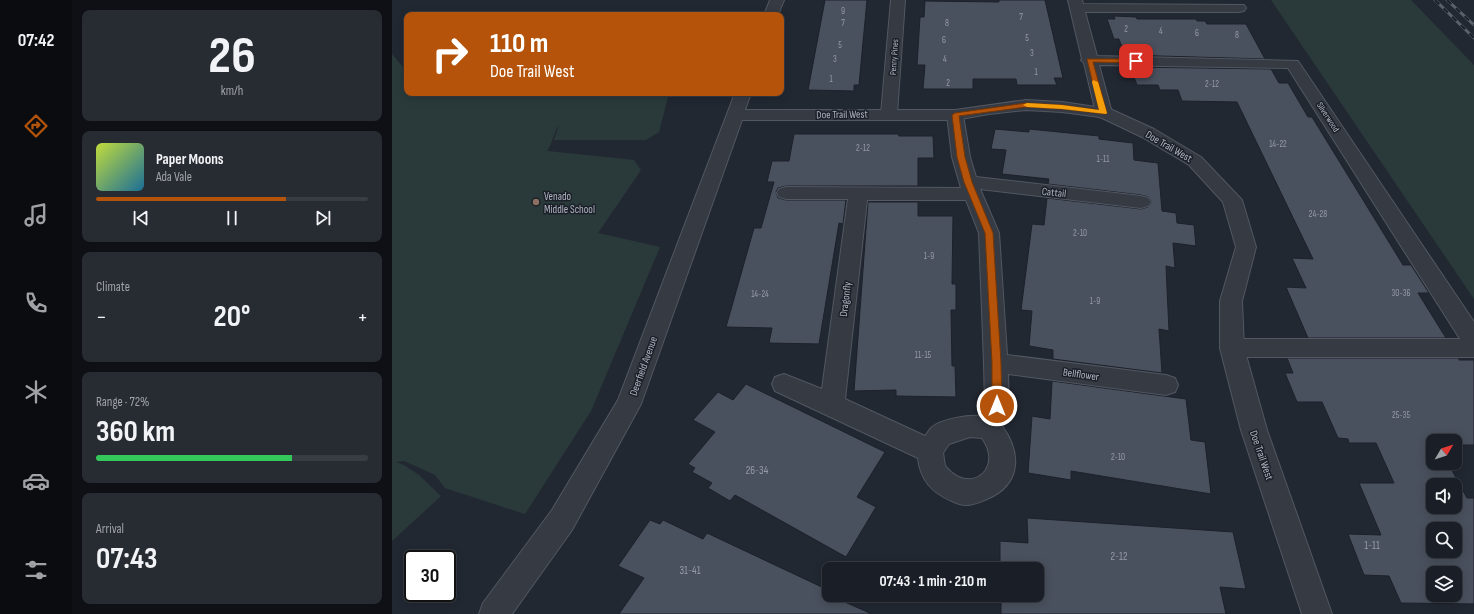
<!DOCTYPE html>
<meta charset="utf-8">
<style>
:root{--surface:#1a1e26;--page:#272b32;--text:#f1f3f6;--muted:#9fa2a7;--line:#383c43;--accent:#b45309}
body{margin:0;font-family:"Sofia Sans Condensed",sans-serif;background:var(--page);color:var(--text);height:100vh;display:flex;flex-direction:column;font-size:15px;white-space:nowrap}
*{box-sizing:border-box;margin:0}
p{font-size:13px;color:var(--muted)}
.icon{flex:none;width:22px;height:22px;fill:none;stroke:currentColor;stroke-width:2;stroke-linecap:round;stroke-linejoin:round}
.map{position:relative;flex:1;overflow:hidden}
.drawer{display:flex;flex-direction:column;gap:10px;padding:10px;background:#0e1015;width:320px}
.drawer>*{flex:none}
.top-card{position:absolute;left:12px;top:12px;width:380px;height:84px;border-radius:8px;box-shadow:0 2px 10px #0003,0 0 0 1px var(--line);background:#b45309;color:#fff;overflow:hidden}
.needle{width:26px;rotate:51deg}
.fabs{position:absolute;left:1034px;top:434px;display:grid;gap:8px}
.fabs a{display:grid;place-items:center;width:36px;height:36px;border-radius:8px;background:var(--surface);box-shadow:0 2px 10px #0003,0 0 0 1px var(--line);font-size:20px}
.speed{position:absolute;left:12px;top:550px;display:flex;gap:8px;font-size:20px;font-weight:700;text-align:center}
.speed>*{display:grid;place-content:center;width:52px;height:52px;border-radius:50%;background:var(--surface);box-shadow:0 2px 10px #0003,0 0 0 1px var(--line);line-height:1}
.speed .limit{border:2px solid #111;border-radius:6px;background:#fff;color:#111}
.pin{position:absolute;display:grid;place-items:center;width:34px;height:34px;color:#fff;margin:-17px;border-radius:8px;box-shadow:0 2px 6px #0006}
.me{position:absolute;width:44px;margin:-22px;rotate:0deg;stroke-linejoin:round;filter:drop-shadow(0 0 3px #0008)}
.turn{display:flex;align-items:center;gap:14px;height:84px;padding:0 20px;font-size:18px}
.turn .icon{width:52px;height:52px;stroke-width:2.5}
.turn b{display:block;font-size:28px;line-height:34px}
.big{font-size:30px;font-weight:700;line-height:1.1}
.drawer .tile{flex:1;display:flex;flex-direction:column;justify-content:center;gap:6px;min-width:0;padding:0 14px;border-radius:8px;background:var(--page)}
.drawer .dial{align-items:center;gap:0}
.dial b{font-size:52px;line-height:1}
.song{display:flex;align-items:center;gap:12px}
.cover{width:48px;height:48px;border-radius:6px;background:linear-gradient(135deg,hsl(70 70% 55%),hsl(200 70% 35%))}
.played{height:4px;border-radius:2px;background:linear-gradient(90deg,var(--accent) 70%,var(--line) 70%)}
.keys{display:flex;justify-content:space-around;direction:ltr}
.heat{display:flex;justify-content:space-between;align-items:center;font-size:22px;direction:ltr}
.charge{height:6px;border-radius:3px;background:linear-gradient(90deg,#34c759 72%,var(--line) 0)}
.trip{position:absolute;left:430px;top:562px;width:222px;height:40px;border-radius:8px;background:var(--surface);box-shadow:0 2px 10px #0003,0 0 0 1px var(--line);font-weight:700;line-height:40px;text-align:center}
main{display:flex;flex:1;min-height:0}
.tabs{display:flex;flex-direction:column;width:72px;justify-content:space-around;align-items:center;background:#0a0c0f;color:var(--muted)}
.tabs .icon{width:28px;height:28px}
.tabs .active{color:var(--accent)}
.tabs b{font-size:18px;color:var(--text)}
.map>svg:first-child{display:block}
.green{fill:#2a3a3a}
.building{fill:#4a515e;stroke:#1c212a;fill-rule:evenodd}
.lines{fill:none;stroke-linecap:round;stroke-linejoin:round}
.minor-casing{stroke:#525761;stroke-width:2}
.tertiary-casing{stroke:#525761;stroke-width:2}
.minor{fill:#353a43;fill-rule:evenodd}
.tertiary{fill:#353a43;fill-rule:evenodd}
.rail-casing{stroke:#5b606d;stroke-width:3}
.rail{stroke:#1a1f28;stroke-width:2;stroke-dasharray:6;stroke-linecap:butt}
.route{fill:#b45309;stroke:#753606}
.slow{fill:#f59e0b}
.education-dot{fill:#8d6e63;stroke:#1a1f28;stroke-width:1.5}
.labels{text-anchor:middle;stroke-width:3;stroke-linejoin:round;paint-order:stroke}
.number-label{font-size:9px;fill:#969ba8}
.far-street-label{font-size:9px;fill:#afb4c0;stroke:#1a1f28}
.street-label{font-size:11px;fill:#afb4c0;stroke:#1a1f28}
.poi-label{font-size:11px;fill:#afb4c0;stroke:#1a1f28;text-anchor:start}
.near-number-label{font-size:11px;fill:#969ba8}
</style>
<main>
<nav class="tabs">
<b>07:42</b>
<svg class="icon active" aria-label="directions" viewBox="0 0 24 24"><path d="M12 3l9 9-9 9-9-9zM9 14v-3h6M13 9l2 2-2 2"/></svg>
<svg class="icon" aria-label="music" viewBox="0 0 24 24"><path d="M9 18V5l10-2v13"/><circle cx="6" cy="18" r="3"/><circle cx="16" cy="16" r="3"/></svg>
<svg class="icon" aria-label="phone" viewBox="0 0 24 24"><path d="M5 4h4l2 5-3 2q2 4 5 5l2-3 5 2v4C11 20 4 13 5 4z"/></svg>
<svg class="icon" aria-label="climate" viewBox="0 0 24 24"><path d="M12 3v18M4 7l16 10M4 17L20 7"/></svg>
<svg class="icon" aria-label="car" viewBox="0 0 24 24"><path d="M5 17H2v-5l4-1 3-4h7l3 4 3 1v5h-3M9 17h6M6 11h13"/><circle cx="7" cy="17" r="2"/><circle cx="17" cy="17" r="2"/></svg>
<svg class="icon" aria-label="filters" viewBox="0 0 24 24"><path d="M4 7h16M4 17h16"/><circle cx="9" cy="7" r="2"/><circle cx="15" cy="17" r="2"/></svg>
</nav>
<section class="drawer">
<div class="tile dial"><b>26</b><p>km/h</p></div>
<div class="tile">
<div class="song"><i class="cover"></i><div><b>Paper Moons</b><p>Ada Vale</p></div></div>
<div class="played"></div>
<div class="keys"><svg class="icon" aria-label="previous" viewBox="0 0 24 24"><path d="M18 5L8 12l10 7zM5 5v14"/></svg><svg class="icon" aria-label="pause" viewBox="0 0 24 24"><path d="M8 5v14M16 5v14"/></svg><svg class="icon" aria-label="next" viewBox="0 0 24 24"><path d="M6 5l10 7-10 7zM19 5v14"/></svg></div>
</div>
<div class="tile"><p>Climate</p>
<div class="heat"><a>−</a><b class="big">20°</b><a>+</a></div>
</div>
<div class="tile"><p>Range · 72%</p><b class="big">360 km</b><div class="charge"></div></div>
<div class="tile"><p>Arrival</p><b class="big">07:43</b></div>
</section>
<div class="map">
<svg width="1082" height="614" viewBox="0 0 1082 614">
<rect width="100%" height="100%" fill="#222832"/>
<path class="green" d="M879 0H1019L1082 65V299Z
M0 54 15 72V93H277L267 132 254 140H162L167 125C161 133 161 143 155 151L242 160 249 170 206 233 268 247 199 411 133 514 53 488 43 475 12 461 4 462 12 465 27 475 49 496 0 541Z"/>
<path class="building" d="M433 0H475L467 85H462V91L416 90Z
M607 0H653L671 78H662L665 85H625L624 79H581V89H531L533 65H525L528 17H532L533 1 607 2Z
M722 16 744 17 745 19H804L805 21H813L815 24H854L873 59 733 55 727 39H722L715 19H723Z
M738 67 879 69 887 83H896L916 117H920L1011 265H1019L1037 293H1026L1054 338H916L894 287 914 288 900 258 921 259 845 102 790 101 786 90H768L766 85H745Z
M603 129 637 132V129L707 136V139L741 143 742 160 766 163 770 211 784 213 785 223 802 225 804 246 781 243 783 268 774 266 777 331 767 329 770 373 661 359V350L637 346 640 311 629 310 640 224 652 225 655 198 749 209 756 207 760 202 756 197 749 195 656 184 657 179 610 174 614 150 599 149Z
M402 134H506L507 136H541L542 158H526V186H394L386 188 384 192 386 198 394 200H454L451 224 447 223 427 344 377 343 380 328 334 327 362 228H369L382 182H375L380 161H397Z
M476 202H526V216H561L560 284H564V310H559L560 366H563L564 397 504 396V390L462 391Z
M895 358H1067V360H1082V445H1063V441H1041V463H1056L1075 498H1082V604L1009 603 997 576 972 575 956 534 989 535 967 483H1002L984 443H957L956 439 946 438 930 402H905L893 373H901ZM1041 485H1063V507H1041ZM1041 529H1063V551H1041ZM1041 573H1063V595H1041Z
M660 381 794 399 799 440 813 442 819 494 679 471V480L636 473 640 416 658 419Z
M354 384 493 452 465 497 484 507 454 557 343 495 338 501 316 488 320 483 300 472 303 468 296 464 323 432 301 420 326 392 341 400Z
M635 518 841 532 854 589 828 587 834 614H609V595H645V569H608V541L636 543Z
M258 520 268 524 271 520 311 539 315 533 434 589 433 592 437 595 480 614H227L252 578 226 566Z"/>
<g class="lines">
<g class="minor-casing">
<path id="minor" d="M499 0H513L505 114 503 118 497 119 491 118 489 114Z
M676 0H690L691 4 852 5 854 8 852 11 847 12H693L705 56 906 61 1082 322V357H840L832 355 828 348 832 341 840 339H1068L896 68 707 65 720 113 718 117 712 118 706 117 704 113 692 63 689 60 690 59Z
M563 110 569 111 571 115 578 157 584 177 749 196 756 198 759 202 756 206 749 208 588 189 607 233 615 355 774 375 783 378 786 385 783 392 774 395 616 374 617 406 610 426C630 453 629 485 595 499 588 502 581 505 574 505 569 505 564 503 560 501 540 493 528 479 526 458L383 391 380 384 383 377 392 374 430 389 456 199H394L387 197 385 193 387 189 394 187 569 188 560 157 555 115 557 111ZM475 200H574L587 233 592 363 593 406 589 416C576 415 549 419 539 428 537 430 535 434 533 436L453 399ZM578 437 590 438C611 467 582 492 559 472 557 470 554 468 553 465 552 462 552 457 551 453L557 444Z"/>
</g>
<g class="tertiary-casing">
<path id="tertiary" d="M378 0H392L386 15H372Z
M343 93H359L353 110H563L634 100 670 102 718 109 762 129 809 157 850 200 864 247 850 301 852 348 875 430 940 614H910L849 430 828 348V301L844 247 831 202 797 165 750 137 708 117 670 112 634 110 597 114 563 120H350L249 404 180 530 120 614H87L91 603 160 510 226 400Z"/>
</g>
<use href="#minor" class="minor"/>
<use href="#tertiary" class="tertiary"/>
<g class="rail-casing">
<path id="rail" d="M1043 0 1082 38
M1055 0 1082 25"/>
</g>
<use href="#rail" class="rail"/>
</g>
<path class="route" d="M695 59H744L747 61 744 63 701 62 715 113 714 114 670 109 634 107 567 116 573 157 580 182 601 233 609 363 610 406 608 410 605 411 601 410 600 406V363L593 233 572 182 565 157 560 115 563 113 634 103 670 105 707 110Z"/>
<path class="slow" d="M701 80 706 82 715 113 714 114 670 109 635 107 631 105 635 103 670 105 707 110 700 82Z"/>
<circle class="education-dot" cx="144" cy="202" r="4"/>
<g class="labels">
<g class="number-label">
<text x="451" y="14">9</text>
<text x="629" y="20">7</text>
<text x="451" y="26">7</text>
<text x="555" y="26">8</text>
<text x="734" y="32">2</text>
<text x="769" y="34">4</text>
<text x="805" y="36">6</text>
<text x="845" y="38">8</text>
<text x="635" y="41">5</text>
<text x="552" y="43">6</text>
<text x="448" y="48">5</text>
<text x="640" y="56">3</text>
<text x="443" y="62">3</text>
<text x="553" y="62">4</text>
<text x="644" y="75">1</text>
<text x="439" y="82">1</text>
<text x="556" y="86">2</text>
<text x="820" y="87">2-12</text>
<text x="886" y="147">14-22</text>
<text x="471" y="151">2-12</text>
<text x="711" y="162">1-11</text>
<text x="926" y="217">24-28</text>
<text x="688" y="236">2-10</text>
<text x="537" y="259">1-9</text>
<text x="1009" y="296">30-36</text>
<text x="368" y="297">14-24</text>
<text x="703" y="304">1-9</text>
<text x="531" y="358">11-15</text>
<text x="1009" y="418">25-35</text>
<text x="726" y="460">2-10</text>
</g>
<g class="far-street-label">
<text transform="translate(502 57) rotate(-86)" y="3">Penny Pines</text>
<text transform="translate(936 117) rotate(57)" y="3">Silverwood</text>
</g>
<g class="street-label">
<text transform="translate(450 114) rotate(-1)" y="4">Doe Trail West</text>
<text transform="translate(777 146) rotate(30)" y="4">Doe Trail West</text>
<text transform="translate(662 192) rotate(6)" y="4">Cattail</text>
<text transform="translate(453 299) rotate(-83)" y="4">Dragonfly</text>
<text transform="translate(251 366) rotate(-70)" y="4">Deerfield Avenue</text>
<text transform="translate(689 374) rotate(8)" y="4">Bellflower</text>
<text transform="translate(870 455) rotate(71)" y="4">Doe Trail West</text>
</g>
<g class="poi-label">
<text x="152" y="200">Venado<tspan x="152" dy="13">Middle School</tspan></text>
</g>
<g class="near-number-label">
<text x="365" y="474">26-34</text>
<text x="980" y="549">1-11</text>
<text x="727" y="560">2-12</text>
<text x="298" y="574">31-41</text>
</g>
</g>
</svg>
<div class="fabs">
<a><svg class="needle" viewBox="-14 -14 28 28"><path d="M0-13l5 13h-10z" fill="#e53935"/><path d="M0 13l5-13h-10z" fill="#9fa2a7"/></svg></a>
<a><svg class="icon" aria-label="sound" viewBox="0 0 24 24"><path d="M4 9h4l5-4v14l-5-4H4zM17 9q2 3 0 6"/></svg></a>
<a><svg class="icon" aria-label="search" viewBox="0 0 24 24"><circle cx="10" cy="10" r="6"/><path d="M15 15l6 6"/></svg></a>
<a><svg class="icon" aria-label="layers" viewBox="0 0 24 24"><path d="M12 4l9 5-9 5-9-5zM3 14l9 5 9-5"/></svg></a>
</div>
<div class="speed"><div class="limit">30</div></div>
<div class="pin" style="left:744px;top:61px;background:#d93025"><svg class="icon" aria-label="arrive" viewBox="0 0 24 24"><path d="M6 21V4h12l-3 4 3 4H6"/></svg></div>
<svg class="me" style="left:605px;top:406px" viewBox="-20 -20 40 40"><circle r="17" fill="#b45309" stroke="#fff" stroke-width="3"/><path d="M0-11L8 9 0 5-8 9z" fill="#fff"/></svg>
<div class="trip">07:43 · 1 min · 210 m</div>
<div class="top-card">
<div class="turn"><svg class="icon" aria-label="right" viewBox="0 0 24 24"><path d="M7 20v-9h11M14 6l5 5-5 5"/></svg><div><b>110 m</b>Doe Trail West</div></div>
</div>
</div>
</main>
